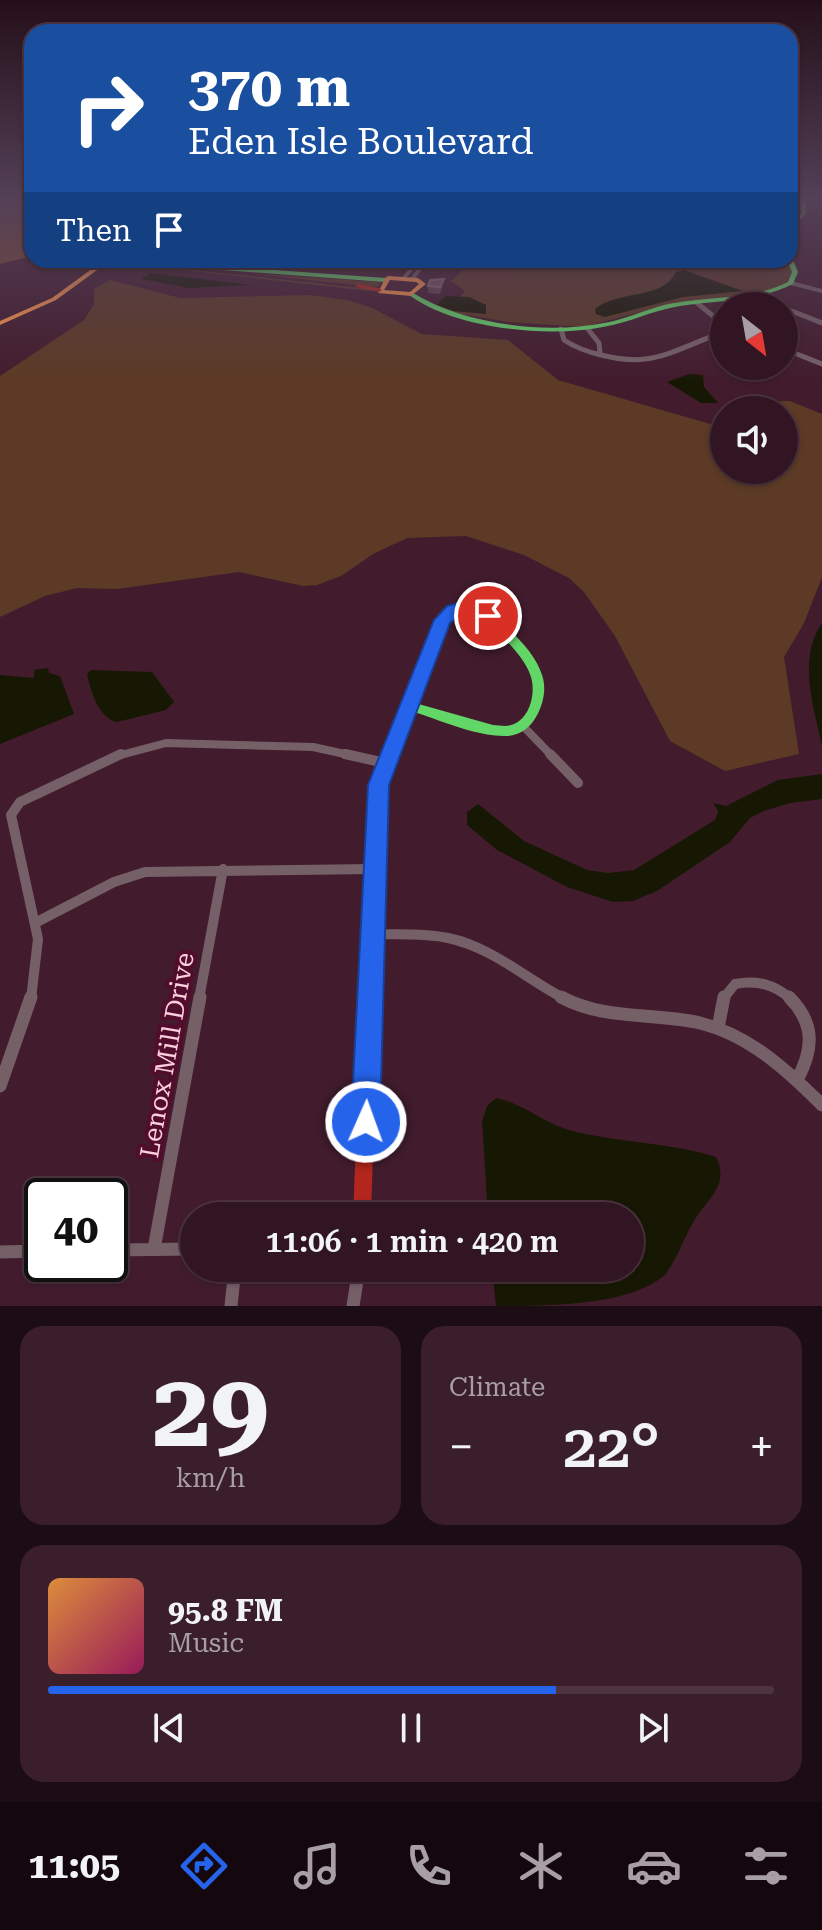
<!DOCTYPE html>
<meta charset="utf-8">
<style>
:root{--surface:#321522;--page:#3a1e2a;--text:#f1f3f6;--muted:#a89fa5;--line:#4d3440;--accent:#2563eb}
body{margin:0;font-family:"Roboto Serif",serif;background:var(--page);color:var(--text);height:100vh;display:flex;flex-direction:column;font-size:30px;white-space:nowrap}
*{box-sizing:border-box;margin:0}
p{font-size:26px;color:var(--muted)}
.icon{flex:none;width:44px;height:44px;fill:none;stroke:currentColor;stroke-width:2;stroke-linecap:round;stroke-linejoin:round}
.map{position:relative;height:1306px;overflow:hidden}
.panel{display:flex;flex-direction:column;gap:20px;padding:20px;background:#1c0c13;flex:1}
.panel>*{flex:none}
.guide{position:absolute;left:24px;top:24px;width:774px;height:244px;border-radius:24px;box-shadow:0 2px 6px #0004,0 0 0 2px var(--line);background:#1a4fa0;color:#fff;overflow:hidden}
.needle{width:52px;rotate:149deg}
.buttons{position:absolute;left:710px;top:292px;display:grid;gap:16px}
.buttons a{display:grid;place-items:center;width:88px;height:88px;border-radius:50%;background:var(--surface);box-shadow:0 2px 6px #0004,0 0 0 2px var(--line);font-size:40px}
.speed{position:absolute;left:24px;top:1178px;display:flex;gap:16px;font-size:40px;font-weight:700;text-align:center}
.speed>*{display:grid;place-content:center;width:104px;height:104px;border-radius:50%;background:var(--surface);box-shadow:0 2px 6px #0004,0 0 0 2px var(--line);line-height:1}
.speed .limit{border:4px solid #111;border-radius:12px;background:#fff;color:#111}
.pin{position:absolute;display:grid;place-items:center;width:68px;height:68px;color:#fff;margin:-34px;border:4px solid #fff;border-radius:50%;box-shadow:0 2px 8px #0007}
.me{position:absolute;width:88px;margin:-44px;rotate:2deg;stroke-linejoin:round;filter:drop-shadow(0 0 6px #0008)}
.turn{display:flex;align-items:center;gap:28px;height:168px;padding:0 32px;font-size:36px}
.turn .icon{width:104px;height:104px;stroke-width:2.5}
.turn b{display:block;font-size:56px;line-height:68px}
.then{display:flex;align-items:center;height:76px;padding:0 32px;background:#0003;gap:16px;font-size:30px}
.big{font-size:60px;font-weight:600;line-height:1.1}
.panel .tile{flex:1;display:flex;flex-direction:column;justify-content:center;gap:12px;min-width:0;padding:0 28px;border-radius:24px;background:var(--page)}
.panel .dial{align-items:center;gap:0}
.dial b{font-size:104px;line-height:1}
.song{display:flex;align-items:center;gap:24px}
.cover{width:96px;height:96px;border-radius:12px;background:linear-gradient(135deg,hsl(30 70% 55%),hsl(330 70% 35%))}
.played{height:8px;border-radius:4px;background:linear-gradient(90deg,var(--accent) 70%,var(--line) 70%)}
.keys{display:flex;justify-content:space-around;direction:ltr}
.heat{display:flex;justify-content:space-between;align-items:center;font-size:44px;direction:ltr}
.panel .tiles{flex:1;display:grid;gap:20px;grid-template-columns:1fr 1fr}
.tile:last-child{grid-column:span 2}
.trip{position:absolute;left:180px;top:1202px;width:464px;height:80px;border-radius:40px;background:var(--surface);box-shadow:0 2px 6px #0004,0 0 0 2px var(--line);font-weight:600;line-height:80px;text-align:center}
.tabs{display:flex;height:128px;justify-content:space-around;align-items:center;background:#14080e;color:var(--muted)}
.tabs .icon{width:56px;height:56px}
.tabs .current{color:var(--accent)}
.tabs b{font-size:36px;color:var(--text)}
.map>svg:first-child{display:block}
.green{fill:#5c3a25}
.forest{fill:#7f4f2f}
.water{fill:#171804}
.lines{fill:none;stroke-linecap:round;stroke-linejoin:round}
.street-far4{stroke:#766068;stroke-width:4}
.street-far3{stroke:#766068;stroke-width:5}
.street-far2{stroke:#766068;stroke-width:8}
.street-far1{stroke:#766068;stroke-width:10}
.street{stroke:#766068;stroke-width:13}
.fast{fill:#63d668;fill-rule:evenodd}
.slow{fill:#ff974d;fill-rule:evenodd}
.jam{fill:#b3261e;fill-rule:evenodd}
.wall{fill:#62444d}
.building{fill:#73535c;stroke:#886770;stroke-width:2}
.route{fill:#2563eb;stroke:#184099;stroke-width:2}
.labels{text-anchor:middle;stroke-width:8;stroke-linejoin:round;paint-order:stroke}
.near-street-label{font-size:26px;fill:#fbcfdc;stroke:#520c2c}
</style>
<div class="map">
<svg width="822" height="1306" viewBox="0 0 822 1306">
<rect width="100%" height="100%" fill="#421c2d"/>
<path class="green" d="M491 260H787L792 272 789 281 771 292 674 303 584 327 508 322 432 309 446 296 460 297 465 291 451 281 469 265Z
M116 262 362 288 366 286 254 274 381 282 378 287 369 286 373 289 369 291 166 268 135 266 104 271Z
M110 280 180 298 310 295 347 300 370 307 422 334 508 340 558 380 724 428V470H784V410H765L782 401H790L822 414V577L804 623 784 657 799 754 725 771 670 741 615 636 584 592 569 578 524 555 466 536 407 538 373 554 341 576 317 585 303 586 239 572 117 589 77 588 45 596 0 617V376L84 320 94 304V289Z"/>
<path class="forest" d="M0 199H32V256L0 264Z"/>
<path class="water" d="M684 270 743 291 683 297 605 317 596 314 595 309C617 290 663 300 676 272Z
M151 273 251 285 189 288 141 279Z
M446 296 469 297 486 305V314L453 311 436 305Z
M689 374 703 375 704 387 718 403H701L667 382Z
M822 623V747C814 706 797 660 822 623Z
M48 668 49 673 60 676 74 714 0 744V675L34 678V670Z
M91 670 152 672 174 702 166 710 117 722C98 718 91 691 87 674Z
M822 774V799L790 803 764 811 750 818 730 842 657 891 633 901 613 902 567 887 497 850 467 825V812L478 804 524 841 587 870 608 873 634 870 715 820 718 811 713 803 726 806 778 780Z
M496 1098C523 1103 543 1123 569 1130 618 1143 668 1142 716 1157 729 1183 711 1196 697 1216 685 1234 678 1258 665 1275 629 1306 548 1306 496 1306L492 1268H630V1216H488L482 1122 487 1106Z"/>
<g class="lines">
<path class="street-far4" d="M404 278 418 261
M412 279 427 260
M791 283 822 291"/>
<path class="street-far3" d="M762 295 781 306
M696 302 724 325
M784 308 822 323
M587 328 599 343 600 353
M561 329 564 340C583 353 622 362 645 359 671 356 699 340 724 332
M784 349 822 364"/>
<path class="street-far2" d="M523 726 552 756
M117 756 166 743 313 747 354 756"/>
<path class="street-far1" d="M345 754 385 763
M550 754 578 783
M35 923 114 882 145 872 374 869
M373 934C398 935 424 933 448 938 492 947 526 979 565 999
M31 999 38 939 11 815 20 802 121 754
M199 999 223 869
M723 999 735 984C757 980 774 984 791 999"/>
<path class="street" d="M561 997C606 1021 652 1012 700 1023 749 1035 787 1070 822 1105
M789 997C815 1023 814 1049 797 1080
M718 1028 724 997
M0 1086 31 997
M154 1249 200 997
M110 1250 194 1249
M0 1252 42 1251
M231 1306 235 1268
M353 1306 359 1268"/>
<path class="fast" d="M802 199H806V214L790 229V224L801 214Z
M790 258 793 260 798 272 793 284C756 302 719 300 680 306 653 310 629 323 603 327 548 338 453 329 408 294L413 293C464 324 544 335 604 323 628 319 650 307 674 303 714 296 752 300 788 282L792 272 787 260H790Z
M112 260H138L385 278 388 280 385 282 115 262Z
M462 604C492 609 533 646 542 675 547 689 543 705 536 717 530 728 520 735 507 736 477 737 440 720 411 711L391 763 384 800 382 804 377 806 372 804 370 800 379 763 437 620 448 609ZM459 612C483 613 525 654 531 677 536 693 530 720 511 725 505 727 499 725 493 725L415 703 447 622Z"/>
<path class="slow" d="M104 260H111L56 300 0 325V321L52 298Z
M388 276 418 278 426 284 411 296 378 293 385 278ZM390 280 416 282 419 284 410 292 384 290Z"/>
<path class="jam" d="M358 284 379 288 382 290 379 292 356 287 355 286Z
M377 794 382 796 384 800 371 1216H353L370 800 372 796Z"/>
</g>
<path class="wall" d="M428 286H443L440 294 428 293Z"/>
<path class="building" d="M444 279 440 287 428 286 430 280Z"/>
<linearGradient id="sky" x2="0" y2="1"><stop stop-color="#240f19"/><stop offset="0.52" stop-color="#544057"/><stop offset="1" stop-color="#544057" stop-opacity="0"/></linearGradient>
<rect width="822" height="381" fill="url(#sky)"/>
<path class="route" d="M466 601 494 612 497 616 488 622 465 614 450 623 389 785 380 1122 376 1132 366 1136 355 1132 351 1122 368 785 434 620 447 606Z"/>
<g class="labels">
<g class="near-street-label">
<text transform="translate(167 1055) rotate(-80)" y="9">Lenox Mill Drive</text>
</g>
</g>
</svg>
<div class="buttons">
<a><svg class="needle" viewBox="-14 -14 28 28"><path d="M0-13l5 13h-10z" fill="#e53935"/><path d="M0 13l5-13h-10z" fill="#a89fa5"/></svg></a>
<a><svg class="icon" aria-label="sound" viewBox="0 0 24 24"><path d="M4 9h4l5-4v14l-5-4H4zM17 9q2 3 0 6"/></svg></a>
</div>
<div class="speed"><div class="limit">40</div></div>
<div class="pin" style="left:488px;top:616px;background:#d93025"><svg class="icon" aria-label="arrive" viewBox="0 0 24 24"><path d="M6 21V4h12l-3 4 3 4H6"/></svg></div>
<svg class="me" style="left:366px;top:1122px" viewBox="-20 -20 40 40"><circle r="17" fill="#2563eb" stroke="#fff" stroke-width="3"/><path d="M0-11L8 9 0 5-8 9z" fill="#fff"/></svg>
<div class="trip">11:06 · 1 min · 420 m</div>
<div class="guide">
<div class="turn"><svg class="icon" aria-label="right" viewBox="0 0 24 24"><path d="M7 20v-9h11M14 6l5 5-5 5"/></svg><div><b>370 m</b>Eden Isle Boulevard</div></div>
<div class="then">Then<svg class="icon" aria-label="arrive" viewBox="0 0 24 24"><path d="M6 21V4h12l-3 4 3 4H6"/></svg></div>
</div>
</div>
<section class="panel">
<div class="tiles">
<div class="tile dial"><b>29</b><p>km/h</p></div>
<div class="tile"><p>Climate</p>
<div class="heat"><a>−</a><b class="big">22°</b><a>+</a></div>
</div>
<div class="tile">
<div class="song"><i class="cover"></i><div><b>95.8 FM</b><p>Music</p></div></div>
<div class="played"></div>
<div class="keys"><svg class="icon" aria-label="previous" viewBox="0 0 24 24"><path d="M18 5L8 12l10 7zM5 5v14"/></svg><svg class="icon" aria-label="pause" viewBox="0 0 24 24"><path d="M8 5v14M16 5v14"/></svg><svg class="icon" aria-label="next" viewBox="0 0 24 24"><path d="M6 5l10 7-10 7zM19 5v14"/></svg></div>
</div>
</div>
</section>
<nav class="tabs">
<b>11:05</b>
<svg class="icon current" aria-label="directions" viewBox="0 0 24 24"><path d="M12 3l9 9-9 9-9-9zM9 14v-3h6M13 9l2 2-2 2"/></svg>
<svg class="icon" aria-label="music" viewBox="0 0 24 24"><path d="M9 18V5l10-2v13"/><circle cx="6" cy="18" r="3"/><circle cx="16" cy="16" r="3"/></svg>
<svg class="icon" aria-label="phone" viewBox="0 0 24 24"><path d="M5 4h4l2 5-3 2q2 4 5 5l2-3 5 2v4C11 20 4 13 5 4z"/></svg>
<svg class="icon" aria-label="climate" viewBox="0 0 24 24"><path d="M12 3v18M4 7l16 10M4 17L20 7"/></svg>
<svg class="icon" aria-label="car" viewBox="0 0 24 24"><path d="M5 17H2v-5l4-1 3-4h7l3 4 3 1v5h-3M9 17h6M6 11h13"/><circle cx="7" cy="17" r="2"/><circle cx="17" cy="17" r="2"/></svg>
<svg class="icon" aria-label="filters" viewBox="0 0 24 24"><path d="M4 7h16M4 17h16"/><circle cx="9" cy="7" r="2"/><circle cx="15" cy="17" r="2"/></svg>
</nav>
